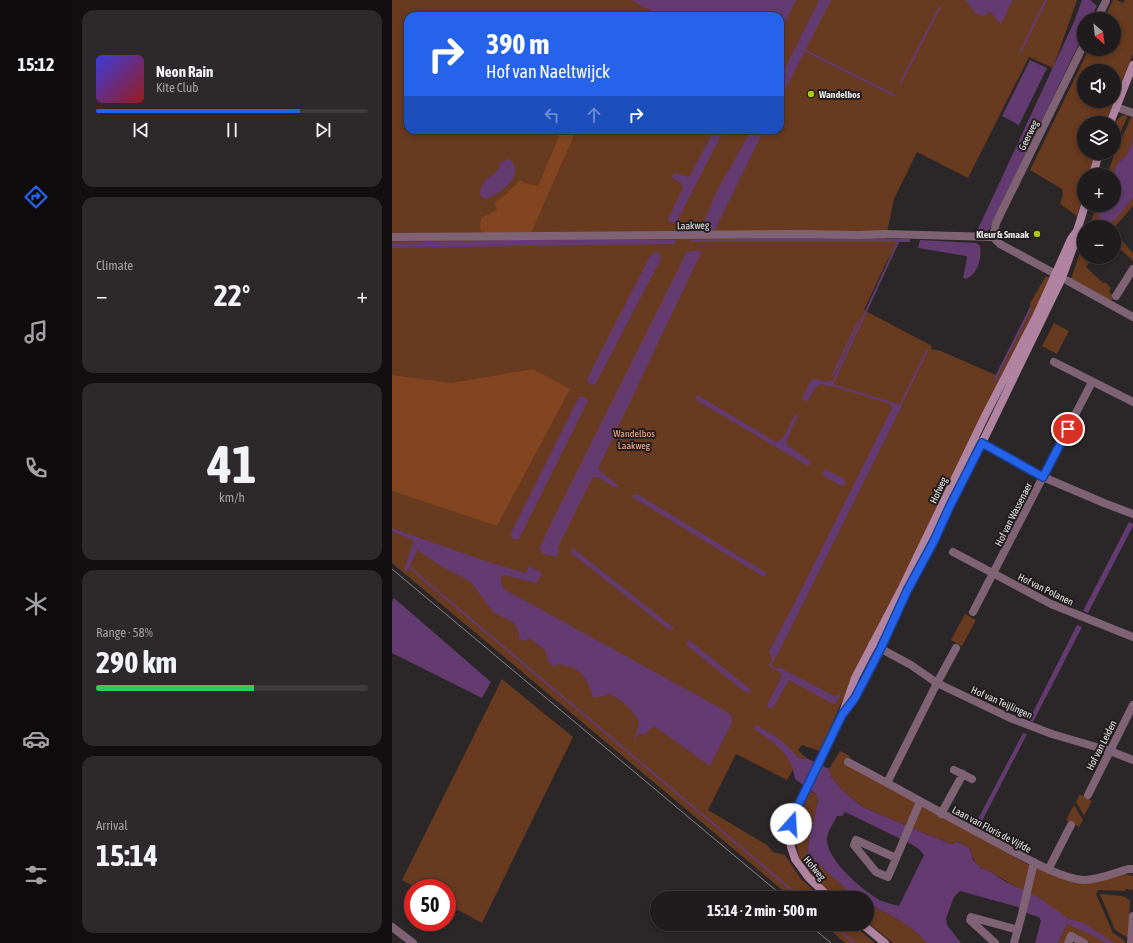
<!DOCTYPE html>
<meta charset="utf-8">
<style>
:root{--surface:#201c1d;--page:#2d292a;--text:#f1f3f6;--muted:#a2a1a4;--line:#3d3a3b;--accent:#2563eb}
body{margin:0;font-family:"Asap Condensed",sans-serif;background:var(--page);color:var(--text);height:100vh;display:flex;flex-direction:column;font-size:15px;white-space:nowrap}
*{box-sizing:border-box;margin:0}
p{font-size:13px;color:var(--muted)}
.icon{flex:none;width:22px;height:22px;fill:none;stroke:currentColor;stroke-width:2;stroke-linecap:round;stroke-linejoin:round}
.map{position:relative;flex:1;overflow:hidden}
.sheet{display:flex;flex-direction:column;gap:10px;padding:10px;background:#120f10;width:320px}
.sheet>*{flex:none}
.hud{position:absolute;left:12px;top:12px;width:380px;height:122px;border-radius:12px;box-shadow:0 2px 6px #0003,0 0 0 1px var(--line);background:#2563eb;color:#fff;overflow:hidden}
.needle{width:26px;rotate:152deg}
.controls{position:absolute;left:685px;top:12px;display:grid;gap:8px}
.controls a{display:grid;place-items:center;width:44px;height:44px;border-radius:50%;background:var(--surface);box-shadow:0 2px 6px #0003,0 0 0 1px var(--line);font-size:20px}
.speed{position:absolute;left:12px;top:879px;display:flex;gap:8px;font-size:20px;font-weight:700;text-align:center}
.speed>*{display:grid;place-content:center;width:52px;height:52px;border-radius:50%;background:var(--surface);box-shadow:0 2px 6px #0003,0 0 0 1px var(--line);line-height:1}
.speed .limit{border:6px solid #d22;background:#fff;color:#111}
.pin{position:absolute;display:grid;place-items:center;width:34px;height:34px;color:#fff;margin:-17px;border:2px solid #fff;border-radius:50%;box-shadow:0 1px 4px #0007}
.me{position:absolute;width:44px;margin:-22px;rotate:19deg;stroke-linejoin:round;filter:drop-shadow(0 0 3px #0008)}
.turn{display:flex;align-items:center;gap:14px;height:84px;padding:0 16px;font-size:18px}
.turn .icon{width:52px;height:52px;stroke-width:2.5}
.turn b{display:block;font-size:28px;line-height:34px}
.lanes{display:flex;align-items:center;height:38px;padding:0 16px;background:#0003;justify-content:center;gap:20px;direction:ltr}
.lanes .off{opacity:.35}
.big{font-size:30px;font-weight:700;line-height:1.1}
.sheet .card{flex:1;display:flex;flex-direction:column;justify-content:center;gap:6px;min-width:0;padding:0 14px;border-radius:12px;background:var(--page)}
.sheet .dial{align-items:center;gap:0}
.dial b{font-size:52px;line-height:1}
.song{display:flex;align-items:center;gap:12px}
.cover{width:48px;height:48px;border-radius:6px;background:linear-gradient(135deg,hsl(240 70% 55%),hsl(0 70% 35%))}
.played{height:4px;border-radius:2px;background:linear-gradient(90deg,var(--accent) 75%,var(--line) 75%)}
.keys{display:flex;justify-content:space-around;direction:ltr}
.heat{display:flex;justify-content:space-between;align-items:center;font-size:22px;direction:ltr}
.charge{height:6px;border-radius:3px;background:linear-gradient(90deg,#34c759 58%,var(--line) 0)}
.trip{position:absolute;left:258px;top:891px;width:224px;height:40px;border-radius:20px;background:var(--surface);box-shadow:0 2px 6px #0003,0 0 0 1px var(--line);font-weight:700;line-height:40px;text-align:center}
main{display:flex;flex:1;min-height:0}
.dock{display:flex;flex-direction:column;width:72px;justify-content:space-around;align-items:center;background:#0d0b0c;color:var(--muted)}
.dock .icon{width:28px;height:28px}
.dock .current{color:var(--accent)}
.dock b{font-size:18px;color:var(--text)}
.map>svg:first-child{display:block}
.green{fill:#683a1f;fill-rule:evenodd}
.forest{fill:#824520}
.water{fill:#643b71;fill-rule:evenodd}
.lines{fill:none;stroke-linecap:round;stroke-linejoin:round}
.stream{stroke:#643b71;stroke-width:2}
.minor{stroke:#7f6374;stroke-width:8}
.secondary{stroke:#b084a0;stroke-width:8}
.tram{stroke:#858182;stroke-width:1}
.route-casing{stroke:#184099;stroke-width:10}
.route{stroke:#2563eb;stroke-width:7}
.poi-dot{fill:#adc60f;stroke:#211d1e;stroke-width:1.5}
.labels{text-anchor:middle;stroke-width:4;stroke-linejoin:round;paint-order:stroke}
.poi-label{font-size:10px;font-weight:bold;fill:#e5e2e3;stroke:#211d1e;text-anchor:start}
.street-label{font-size:10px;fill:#e5e2e3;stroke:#211d1e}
.park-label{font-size:10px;fill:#f9af87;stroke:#211d1e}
</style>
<main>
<nav class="dock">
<b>15:12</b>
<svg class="icon current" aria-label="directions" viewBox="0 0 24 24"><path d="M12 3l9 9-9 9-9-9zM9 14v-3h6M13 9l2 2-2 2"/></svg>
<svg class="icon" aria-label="music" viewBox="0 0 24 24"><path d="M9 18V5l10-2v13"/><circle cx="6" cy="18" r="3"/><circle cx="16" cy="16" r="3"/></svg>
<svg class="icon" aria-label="phone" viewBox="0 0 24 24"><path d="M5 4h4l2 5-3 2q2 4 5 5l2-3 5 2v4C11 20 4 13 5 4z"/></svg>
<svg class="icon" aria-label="climate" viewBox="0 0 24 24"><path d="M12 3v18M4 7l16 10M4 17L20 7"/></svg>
<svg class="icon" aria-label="car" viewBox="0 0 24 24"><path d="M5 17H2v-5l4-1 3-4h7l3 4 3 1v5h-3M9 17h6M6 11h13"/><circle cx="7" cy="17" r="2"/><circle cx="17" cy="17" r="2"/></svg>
<svg class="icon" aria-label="filters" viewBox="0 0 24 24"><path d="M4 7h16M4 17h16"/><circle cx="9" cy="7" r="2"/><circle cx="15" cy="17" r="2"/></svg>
</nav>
<section class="sheet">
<div class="card">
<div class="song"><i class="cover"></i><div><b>Neon Rain</b><p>Kite Club</p></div></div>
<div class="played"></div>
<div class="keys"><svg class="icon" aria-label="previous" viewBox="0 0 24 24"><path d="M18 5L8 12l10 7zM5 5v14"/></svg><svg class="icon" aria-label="pause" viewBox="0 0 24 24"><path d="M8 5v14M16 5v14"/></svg><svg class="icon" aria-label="next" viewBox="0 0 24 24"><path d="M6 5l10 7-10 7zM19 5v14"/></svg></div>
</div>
<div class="card"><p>Climate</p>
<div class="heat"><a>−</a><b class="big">22°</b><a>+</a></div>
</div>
<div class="card dial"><b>41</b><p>km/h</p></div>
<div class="card"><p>Range · 58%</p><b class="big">290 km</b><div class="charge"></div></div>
<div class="card"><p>Arrival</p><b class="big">15:14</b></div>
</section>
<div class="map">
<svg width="741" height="943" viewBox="0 0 741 943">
<rect width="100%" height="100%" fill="#2b2627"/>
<path class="green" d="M0 0H685L661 68 637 57 576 178 525 152 502 199 493 242H506L493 265 472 310 540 346 539 349 549 351 606 376 640 308 638 307V303L654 276 657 277 658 276 659 279 450 701 428 751 410 745 406 750 414 758 408 759 404 755 402 768 395 780 344 754 316 810 375 845 381 852 393 855 409 879 430 898H400L0 563ZM16 16H388V130H16Z
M721 0H725L731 3 733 0H741V54L722 100V71H692V101H722L713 123H692V153H704L697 175H692V192L685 216 668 204 671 195 670 189 638 170 697 49H722V19H712Z
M732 115H736L722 147C722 135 719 120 732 115Z
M741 117V141L734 156 725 164 721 175H715L724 150 739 118Z
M741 198V206L722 228V227H697L705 205H711L707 217 713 224 722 220Z
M722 232 741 253V261L722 243Z
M692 241V257H702L694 267 711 283 713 282 719 288 717 292 722 296 718 302 679 279Z
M662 323 677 331 665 354 650 346Z
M573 614 584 620 570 646 559 640Z
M110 679 181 737 90 923 55 904V888H25L10 880Z
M448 751 458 756 455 763 635 864 685 882 733 874 741 876V890L734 889 733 891 706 890 704 894 721 933 733 941V943H698L679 933 674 943H666L677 919 599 872C585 867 581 862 578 848L567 842 560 844 536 835 471 807 451 791 440 778 437 769Z
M418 791 425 795 426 801 417 840 415 854 465 898H445L432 888 418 873 407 857 403 837 405 821Z
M688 794 700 801 692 816 684 802Z
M682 805 691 820 687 827 674 820Z
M708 894 731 896 732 897H734L735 899 738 900 736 938 723 930Z
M475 904C498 914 518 924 535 943H501L475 922Z
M431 924H460L483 943H453Z"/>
<path class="forest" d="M153 130 184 131 139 233 91 234 88 228 89 218 105 210 103 202 112 196 128 180 132 183 146 186 167 136Z
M141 369 178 389 105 526 0 491V375L60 383Z"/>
<path class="water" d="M239 0H404L388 34V16H269Z
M427 0H439L388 100V78Z
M574 0H621L609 24C604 21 603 15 597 12L592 16 583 13Z
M690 0H698L705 6 698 19H692V33L597 230 590 232 585 231 682 22Z
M638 60 655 68 627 125 610 116Z
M322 130H332L284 223 275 221 291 188 290 184 279 177 283 173 297 177Z
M359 130H372L323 230H316L311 224 324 193Z
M741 141V198L722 221 713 224 706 217 711 205H722L721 175 725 164 734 156Z
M116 159 119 160C133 177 108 194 94 199 83 196 90 183 96 178 98 176 102 175 104 172 106 170 107 166 108 163Z
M400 237 518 239V242H299V240Z
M150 239 283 240 284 244 0 248V243Z
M528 240 584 243 588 246C590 258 586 274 574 279L571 278 575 258 574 256 526 248Z
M307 250 309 253 207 467 209 472 226 485 224 488 206 477 200 478 166 547 167 552 165 557 151 554 147 549 156 530 295 252Z
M263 252 268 254 269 259 203 385 196 383 195 379 258 256Z
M638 307 640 308 606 376 604 381 601 380Z
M466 320 467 322 442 376 440 374Z
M423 379 435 382 439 380 440 381 439 387 429 384 423 388 415 402 410 399 419 380Z
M307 396 384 442 391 438 404 413 406 415 394 442 395 445 418 461 419 463 416 466 304 400 303 397Z
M187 397H193L196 401 127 539H122L118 535Z
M498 401 510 406 384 658H380L377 651 400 608 501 406 497 405Z
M433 469 452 479 454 484 449 486 430 475Z
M245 494 375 573 372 577 242 498 240 495Z
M737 522 741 524V526L696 613 691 611Z
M0 528 93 561 133 573 138 566 150 573 145 583 112 575 109 578V583L112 589 332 710 340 716 339 725 318 766 262 726 252 735 247 733 241 743 247 722C241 709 231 702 219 694L202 698C192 675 192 669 166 664L162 667 156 661 153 650 137 638 133 641 127 639V633L121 622 101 612 79 582 47 565 26 550 15 571 11 572 22 541 0 531Z
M181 548 282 628 280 630 276 629 178 552Z
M2 598 99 682 90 698 0 653V602Z
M685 625 690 627 641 722 637 720Z
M297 640 358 689 360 693 353 692 297 647 294 643Z
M387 667 444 697 447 694 449 695 443 703 441 704 397 680 381 708H377L375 705 390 676 386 670Z
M364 725 389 740 408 759 414 758 437 769 440 778 451 791 471 807 536 835 560 844 566 842 578 848 581 860 589 868 599 872 614 882 646 897 677 919 692 923 722 943H714L700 935 675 924 666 943H643L649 921 647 917 637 914 626 907 568 891 562 897 554 918 555 925 569 943H535C518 924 498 914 475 904V898H465L461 895 415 854 417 840 426 801 425 795 403 779C399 752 383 744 362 729ZM453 812 519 844 527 849 532 855 507 906C500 904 490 902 484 898 468 888 434 859 435 839 435 832 442 823 445 816H450Z
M631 733 635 734 589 823 585 821Z"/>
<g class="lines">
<path class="stream" d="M414 51 502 95
M629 51 654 0
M509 82 548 7
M499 403 440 385 506 242
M508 406 535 351
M17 567 409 898
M382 657 378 666 388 671
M440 924 462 943"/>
<path class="minor" d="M705 19 714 1
M724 107 741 113
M0 237 409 234 465 235 494 234 601 237
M601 237 604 223 692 44
M601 237 608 244 669 277
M676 281 741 317
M724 296 741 269
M662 362 741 402
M582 439 651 477 712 503 741 514
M561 552 659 604 741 637
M581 612 700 382
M480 644 519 665 545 683 618 718 660 734 718 751 741 760
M456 762C507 789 558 818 609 845 630 856 669 879 692 880 707 880 722 873 736 869H741
M562 770 580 779
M495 783 545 683 564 648
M696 795 741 705
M549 814 571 774
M504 858 464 840 462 845 484 872 496 877C507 852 517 827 528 802
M657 868 679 825
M0 927 21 943
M603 943 578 920 579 917 626 930
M622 943 630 914 642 862
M676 943 679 936 692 943
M739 943 741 916"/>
<path class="secondary" d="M718 123 741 65
M701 175 707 153
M454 710 463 698 489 648 515 591 542 541 558 505 590 443 670 278 683 242 685 231 693 205
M438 898 416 877 403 859 399 847 398 836 403 812 450 715 463 678 510 588 593 416 645 315 679 239 685 231
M470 924 493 943"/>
<path class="tram" d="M0 569 393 898
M416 924 439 943"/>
</g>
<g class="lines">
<g class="route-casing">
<path id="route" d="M399 824 403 812 450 715 463 698 489 648 515 591 542 541 558 506 590 443 651 477 676 429"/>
</g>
<use href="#route" class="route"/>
</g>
<g class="poi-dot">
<circle cx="419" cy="94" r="4"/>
<circle cx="645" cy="234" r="4"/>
</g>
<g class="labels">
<g class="poi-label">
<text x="427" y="98">Wandelbos</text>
<text x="637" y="238" text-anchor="end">Kleur &amp; Smaak</text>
</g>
<g class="street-label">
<text transform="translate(636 135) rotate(-64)" y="4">Geerweg</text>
<text transform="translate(301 225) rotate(-1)" y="4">Laakweg</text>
<text transform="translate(546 490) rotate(-65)" y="4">Hofweg</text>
<text transform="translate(621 514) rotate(-63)" y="4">Hof van Wassenaer</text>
<text transform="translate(654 589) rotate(26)" y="4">Hof van Polanen</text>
<text transform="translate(610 702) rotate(24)" y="4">Hof van Teijlingen</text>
<text transform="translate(709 745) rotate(-63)" y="4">Hof van Leiden</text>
<text transform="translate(600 829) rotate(28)" y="4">Laan van Floris de Vijfde</text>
<text transform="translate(423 868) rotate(50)" y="4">Hofweg</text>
</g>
<g class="park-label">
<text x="242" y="437">Wandelbos<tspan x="242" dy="12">Laakweg</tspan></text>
</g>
</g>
</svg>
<div class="controls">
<a><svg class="needle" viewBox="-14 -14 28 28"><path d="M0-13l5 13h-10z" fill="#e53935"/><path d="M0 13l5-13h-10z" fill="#a2a1a4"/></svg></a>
<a><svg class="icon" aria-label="sound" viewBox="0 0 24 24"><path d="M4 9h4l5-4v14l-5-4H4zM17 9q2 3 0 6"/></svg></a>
<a><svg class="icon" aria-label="layers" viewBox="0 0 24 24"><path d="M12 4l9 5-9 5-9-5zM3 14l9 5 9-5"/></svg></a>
<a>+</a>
<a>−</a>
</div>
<div class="speed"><div class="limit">50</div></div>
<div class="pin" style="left:676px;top:429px;background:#d93025"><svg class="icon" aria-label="arrive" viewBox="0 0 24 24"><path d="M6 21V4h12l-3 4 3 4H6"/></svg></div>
<svg class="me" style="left:399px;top:824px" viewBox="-20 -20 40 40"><circle r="19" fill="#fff"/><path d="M0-13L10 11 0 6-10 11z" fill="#2563eb"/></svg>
<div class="trip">15:14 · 2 min · 500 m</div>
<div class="hud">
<div class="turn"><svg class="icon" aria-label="right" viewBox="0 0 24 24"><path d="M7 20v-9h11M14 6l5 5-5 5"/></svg><div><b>390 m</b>Hof van Naeltwijck</div></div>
<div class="lanes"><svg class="icon off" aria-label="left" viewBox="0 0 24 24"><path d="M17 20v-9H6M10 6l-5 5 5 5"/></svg><svg class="icon off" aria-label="ahead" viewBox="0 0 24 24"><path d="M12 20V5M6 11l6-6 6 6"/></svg><svg class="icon" aria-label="right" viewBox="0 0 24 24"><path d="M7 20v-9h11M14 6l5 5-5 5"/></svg></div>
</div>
</div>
</main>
